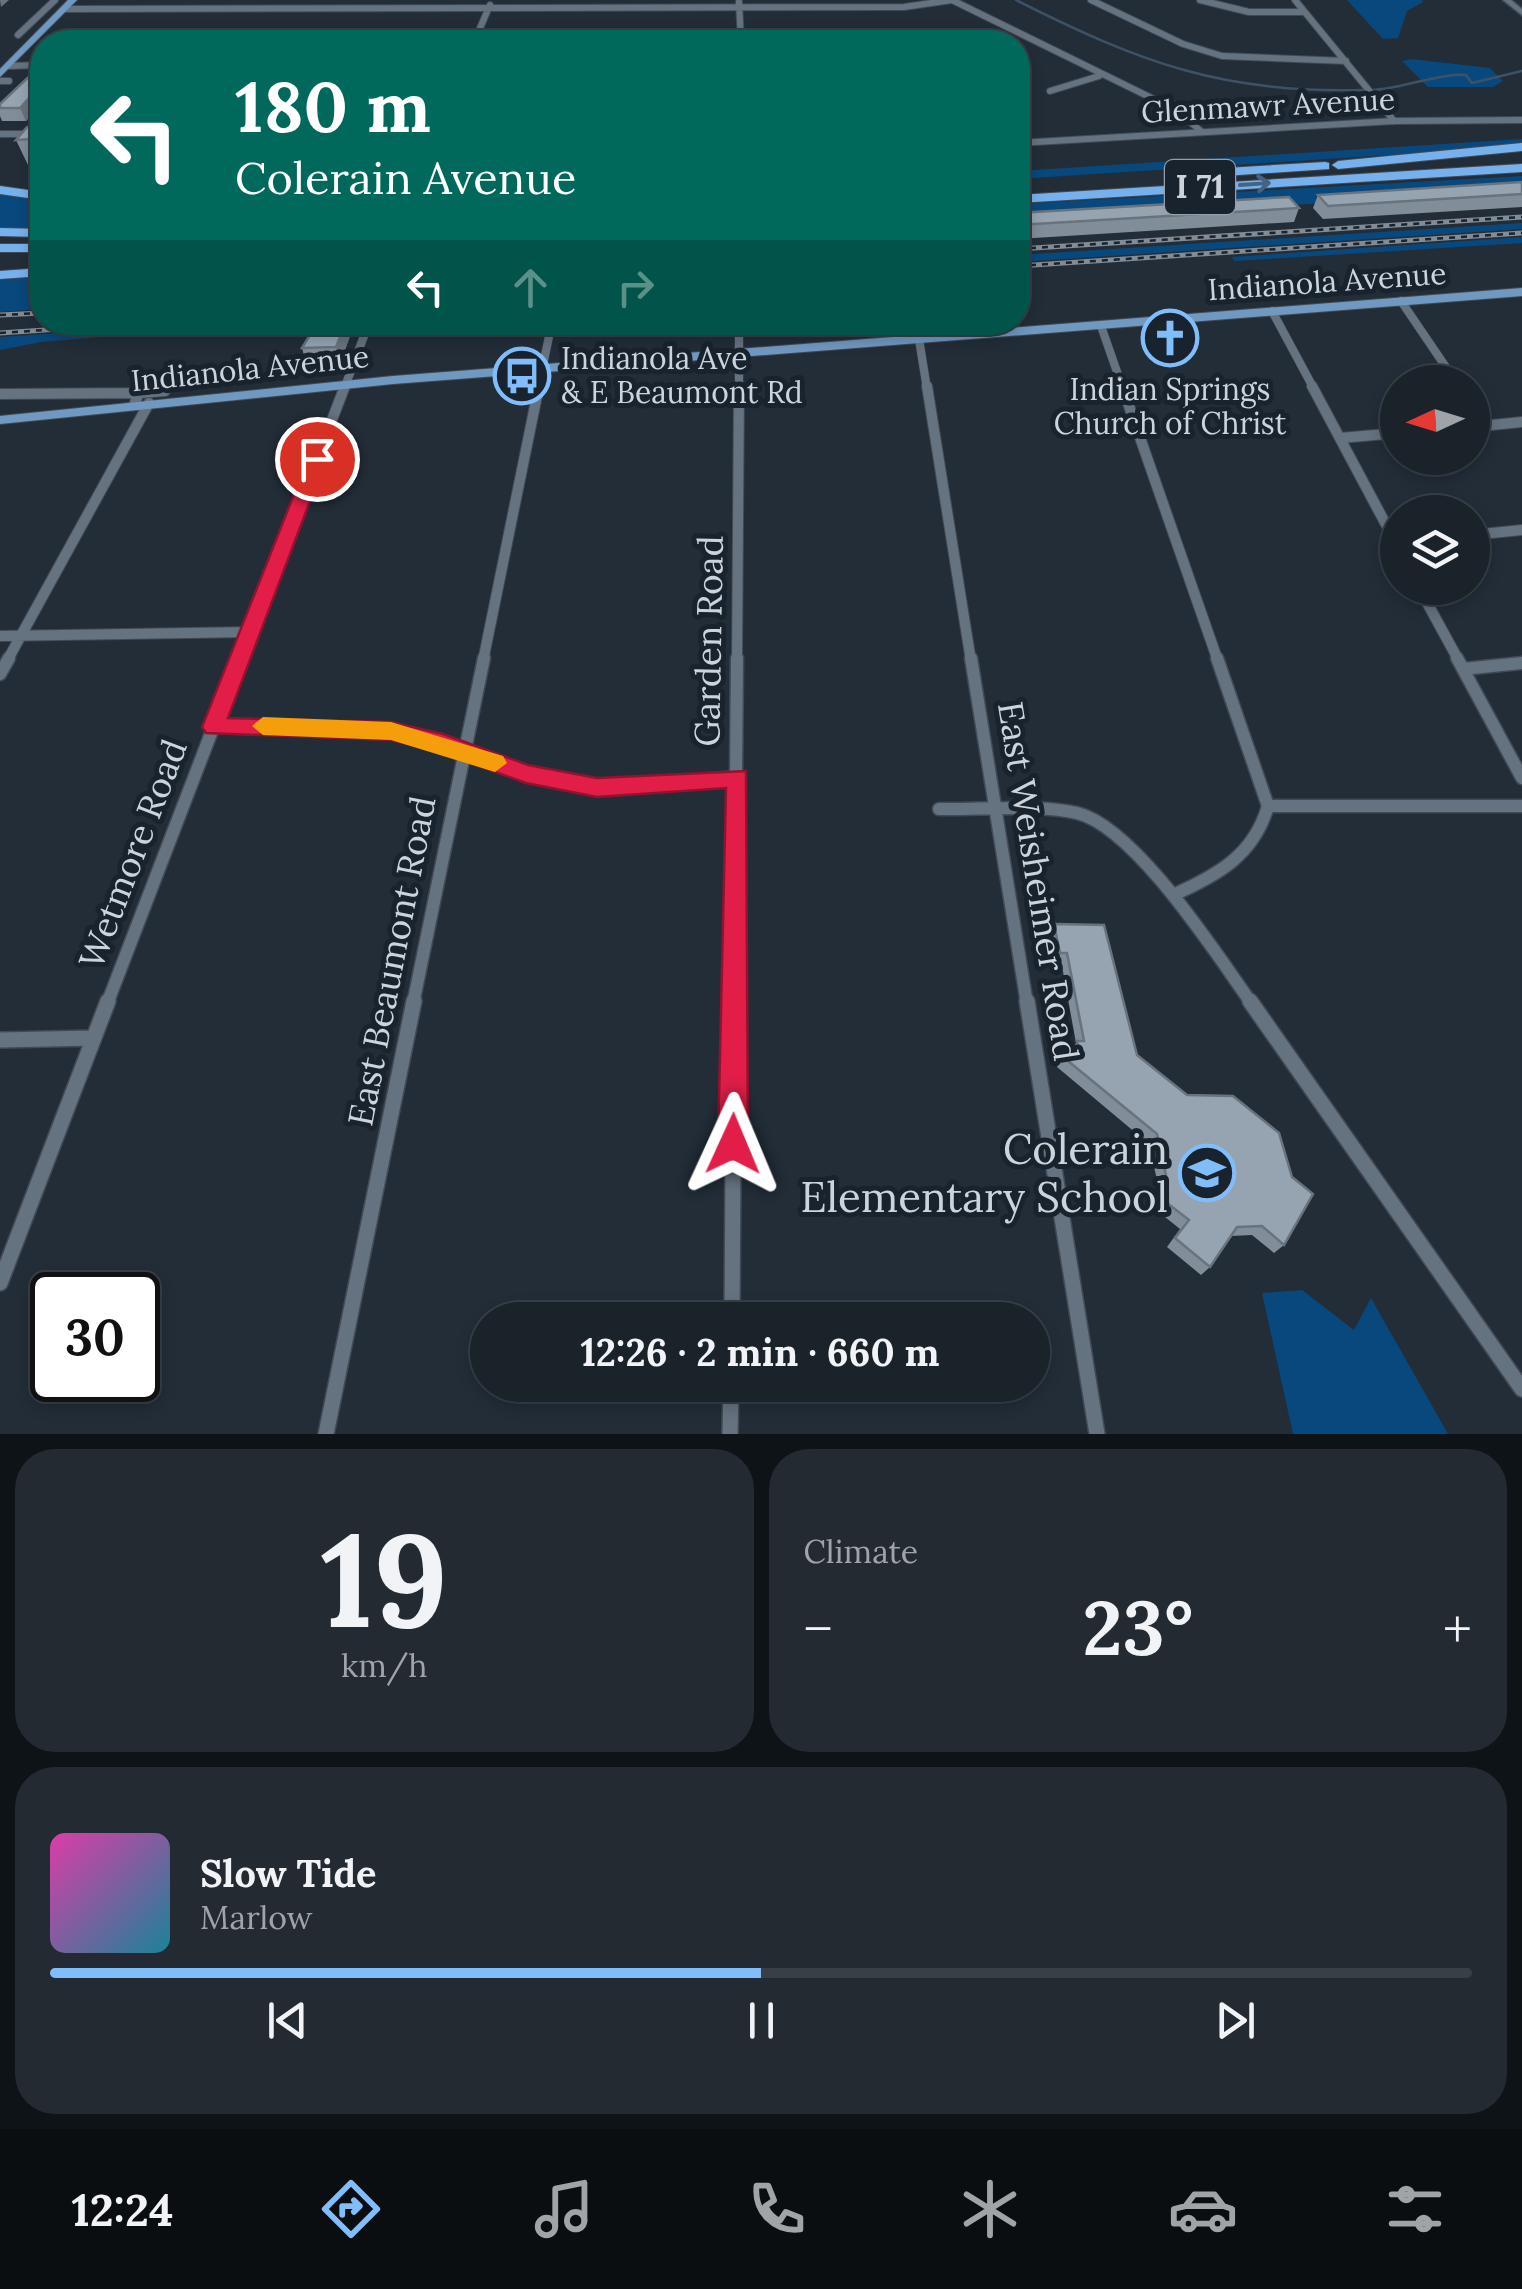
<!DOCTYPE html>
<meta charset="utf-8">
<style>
:root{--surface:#1a222a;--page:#232a32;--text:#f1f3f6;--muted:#9fa4a8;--line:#383f47;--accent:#81bdfa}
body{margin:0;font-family:Lora,serif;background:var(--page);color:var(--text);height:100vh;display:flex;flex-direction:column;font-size:38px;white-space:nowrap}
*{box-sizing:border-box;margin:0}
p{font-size:32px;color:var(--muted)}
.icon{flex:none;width:55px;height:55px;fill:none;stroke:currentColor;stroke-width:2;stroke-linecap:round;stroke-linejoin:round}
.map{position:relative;height:1434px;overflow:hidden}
.drawer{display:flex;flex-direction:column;gap:15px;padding:15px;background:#0e1317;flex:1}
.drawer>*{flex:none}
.top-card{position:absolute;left:30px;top:30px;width:1000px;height:305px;border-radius:40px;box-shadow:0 5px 15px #0003,0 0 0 2px var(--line);background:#00695c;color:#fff;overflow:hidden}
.needle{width:65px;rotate:266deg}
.controls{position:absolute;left:1380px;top:365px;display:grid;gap:20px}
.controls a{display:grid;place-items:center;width:110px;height:110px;border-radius:50%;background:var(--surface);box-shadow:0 5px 15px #0003,0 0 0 2px var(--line);font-size:50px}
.speed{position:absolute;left:30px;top:1272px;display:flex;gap:20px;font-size:50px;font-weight:700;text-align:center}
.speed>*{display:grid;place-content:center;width:130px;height:130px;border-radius:50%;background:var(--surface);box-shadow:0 5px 15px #0003,0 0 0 2px var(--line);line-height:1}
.speed .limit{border:5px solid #111;border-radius:15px;background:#fff;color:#111}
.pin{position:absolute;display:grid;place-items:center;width:85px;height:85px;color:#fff;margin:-42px;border:5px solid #fff;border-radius:50%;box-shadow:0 2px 10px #0007}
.me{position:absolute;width:110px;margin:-55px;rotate:1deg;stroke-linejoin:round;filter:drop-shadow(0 0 8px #0008)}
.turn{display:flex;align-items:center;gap:35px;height:210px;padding:0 40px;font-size:45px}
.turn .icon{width:130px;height:130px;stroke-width:2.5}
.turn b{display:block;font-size:70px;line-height:85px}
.lanes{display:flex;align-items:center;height:95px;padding:0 40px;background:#0003;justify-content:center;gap:50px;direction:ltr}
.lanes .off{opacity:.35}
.big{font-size:75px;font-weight:800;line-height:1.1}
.drawer .widget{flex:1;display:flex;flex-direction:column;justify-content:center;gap:15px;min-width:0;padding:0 35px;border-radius:40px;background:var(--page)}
.drawer .dial{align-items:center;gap:0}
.dial b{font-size:130px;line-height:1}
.song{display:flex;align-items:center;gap:30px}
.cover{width:120px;height:120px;border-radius:15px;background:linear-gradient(135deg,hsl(320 70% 55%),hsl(190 70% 35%))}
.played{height:10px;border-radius:5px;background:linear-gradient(90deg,var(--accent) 50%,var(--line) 50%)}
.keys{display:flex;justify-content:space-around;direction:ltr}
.heat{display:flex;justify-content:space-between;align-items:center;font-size:55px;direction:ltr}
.drawer .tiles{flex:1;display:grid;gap:15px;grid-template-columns:1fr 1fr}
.widget:last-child{grid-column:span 2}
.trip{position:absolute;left:470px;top:1302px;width:580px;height:100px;border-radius:50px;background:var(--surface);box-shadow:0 5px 15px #0003,0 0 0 2px var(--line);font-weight:800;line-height:100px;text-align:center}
.dock{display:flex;height:160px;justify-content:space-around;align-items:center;background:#0a0e11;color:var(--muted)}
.dock .icon{width:70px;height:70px}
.dock .current{color:var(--accent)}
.dock b{font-size:45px;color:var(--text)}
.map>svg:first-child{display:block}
.green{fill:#09487c}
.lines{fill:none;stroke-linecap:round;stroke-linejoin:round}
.stream{stroke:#3d5267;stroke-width:2.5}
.street-far4-casing{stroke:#414a54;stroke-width:8}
.street-far3-casing{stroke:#414a54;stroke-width:9}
.street-far2-casing{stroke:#414a54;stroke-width:12}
.street-far1-casing{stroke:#414a54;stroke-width:15}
.street-casing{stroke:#414a54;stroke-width:18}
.secondary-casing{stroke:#414a54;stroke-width:3}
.primary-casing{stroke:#414a54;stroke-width:2}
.highway-casing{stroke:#414a54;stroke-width:2}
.street-far4{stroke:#65727f;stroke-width:6}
.street-far3{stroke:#65727f;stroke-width:8}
.street-far2{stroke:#65727f;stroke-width:10}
.street-far1{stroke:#65727f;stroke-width:12}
.street{stroke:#65727f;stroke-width:15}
.secondary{fill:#65727f;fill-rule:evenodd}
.primary{fill:#7098c1;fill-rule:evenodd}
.highway{fill:#77b1ed;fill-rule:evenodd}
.rail-casing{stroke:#838b95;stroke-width:5}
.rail{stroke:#18232e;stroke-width:2.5;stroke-dasharray:6;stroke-linecap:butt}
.wall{fill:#818d99}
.shaded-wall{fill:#69737d}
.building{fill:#96a4b2;stroke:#69737d;stroke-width:2.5}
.oneway{stroke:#436384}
.route{fill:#e11d48;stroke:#92132f;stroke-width:2.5}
.slow{fill:#f59e0b}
.labels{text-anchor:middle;stroke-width:10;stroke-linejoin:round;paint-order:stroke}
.far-street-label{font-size:30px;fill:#ccd3db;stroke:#18232e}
.far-poi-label{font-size:30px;fill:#ccd3db;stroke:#18232e;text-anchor:start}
.shield{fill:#18232e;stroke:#969ea7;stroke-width:2.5}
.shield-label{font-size:32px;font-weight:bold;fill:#ccd3db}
.street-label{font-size:35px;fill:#ccd3db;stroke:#18232e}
.near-poi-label{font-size:42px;fill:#ccd3db;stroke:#18232e;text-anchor:end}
</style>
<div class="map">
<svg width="1522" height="1434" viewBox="0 0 1522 1434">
<rect width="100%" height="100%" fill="#222d38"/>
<path class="green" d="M1347 0H1422L1423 2 1407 11 1398 38 1383 39Z
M1411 59 1490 68 1503 81 1493 87H1428L1402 61Z
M1522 139V144L1480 149 1018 179V171Z
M1522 176V190L1018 223V204Z
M0 194 42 199V229L0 228Z
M1522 223V229L1018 262V255Z
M1522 237V243L1235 261 1231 257Z
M42 276V309L0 312V280Z
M209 323H268L41 342 0 350V337Z
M1302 1290 1354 1330 1371 1298 1448 1434H1293L1262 1293Z"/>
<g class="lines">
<path class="stream" d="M1016 0C1139 62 1223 94 1363 90
M1374 90C1405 88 1438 73 1466 75L1472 83 1522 71"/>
<g class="street-far4-casing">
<path id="street-far4" d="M952 0 1176 110 1202 132
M1091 0 1183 44 1222 56 1346 61
M1200 0 1249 12H1304
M1295 0 1394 121
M739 2 741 42
M64 9 904 7 952 0
M18 35 55 0
M474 42 490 5
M8 66 42 65
M0 81H9
M1050 91 1099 76
M0 134H42
M1018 143 1394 121 1522 120"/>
</g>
<g class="street-far3-casing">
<path id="street-far3" d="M1401 301 1456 382
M1272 311 1314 389
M1101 326 1123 389
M919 339 927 389
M344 389 364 336
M538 389 552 322
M739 389V322"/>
</g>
<g class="street-far2-casing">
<path id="street-far2" d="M927 386 971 661
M1122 386 1218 661
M1312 386 1398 547
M139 393 165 391
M0 394 139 393 134 405
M1472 407 1485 425
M1472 427 1522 422
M1340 438 1398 433
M1472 535 1522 530
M1419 588 1459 661
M0 636 250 632
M7 661 149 403
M239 661 345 386
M483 661 539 386
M737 661 739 386"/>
</g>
<g class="street-far1-casing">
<path id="street-far1" d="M971 658 1027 1004
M1217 658 1268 806
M1457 658 1522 778
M1463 669 1522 663
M0 674 9 658
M214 727 391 731 443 743 526 774 597 788 738 777
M1268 806H1522
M939 809C977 810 1043 804 1077 813 1135 827 1217 955 1252 1004
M1173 895C1218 875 1254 855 1268 806
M107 1004 240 658
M413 1004 484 658
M734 1004 737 658"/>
</g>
<g class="street-casing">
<path id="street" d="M1027 1001 1097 1434
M1250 1001 1522 1389
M0 1040 94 1038
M0 1283 108 1001
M732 1320 734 1001
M326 1434 414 1001
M730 1434 731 1385"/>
</g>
<g class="secondary-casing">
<path id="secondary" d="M1503 0H1511L1522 9V15Z"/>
</g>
<g class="primary-casing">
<path id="primary" d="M68 0H77L0 77V69Z
M1522 288V296L393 384 0 424V416L393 376Z"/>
</g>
<g class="highway-casing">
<path id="highway" d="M1522 143V151L1338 169 1332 165 1338 161Z
M1325 162 1329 163V169L1194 178 1188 174 1194 170Z
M1522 164V172L1018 203V195Z
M0 186 42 192V200L0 194Z
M0 228 42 229V237L0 236Z
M0 244H42V252H0Z
M42 268V276L0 279V271Z"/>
</g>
<use href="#street-far4" class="street-far4"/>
<use href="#street-far3" class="street-far3"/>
<use href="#street-far2" class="street-far2"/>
<use href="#street-far1" class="street-far1"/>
<use href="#street" class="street"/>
<use href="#secondary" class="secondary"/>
<use href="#primary" class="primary"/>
<use href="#highway" class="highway"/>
<g class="rail-casing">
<path id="rail" d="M1018 249 1522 217
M1018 266 1522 233
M0 315 42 313
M0 333 164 322"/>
</g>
<use href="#rail" class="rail"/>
</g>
<path class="wall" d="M42 68V103L26 121H2L0 116V104Z
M42 127V165H28L16 140Z
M1522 182V207L1323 219 1313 208 1318 195Z
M1299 208 1294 222 1018 239V213Z
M754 322H829V333L755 336Z
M350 336 341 361 306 362 302 348Z
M1054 924 1137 1055 1284 1245 1274 1253 1252 1235 1231 1236 1210 1267 1201 1275 1167 1247 1180 1229 1150 1205 1159 1189 1149 1144 1057 1067 1062 1056 1072 1055V1052L1076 1043 1062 966 1055 965 1050 936Z"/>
<path class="shaded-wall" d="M0 0H9L1 7Z
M42 84V103L26 121 20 108Z
M42 127V163L32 139Z
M346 322 350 336 341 361 336 347Z"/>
<path class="building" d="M70 36H111L105 42H65Z
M38 68H42V84L20 108H0V104Z
M27 127H42L32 139 16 140Z
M1522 182V194L1328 206 1318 195Z
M1289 197 1299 208 1018 225V213Z
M346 322 336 347 302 348 317 323Z
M1054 924 1104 925 1137 1055 1187 1095 1233 1096 1279 1133 1292 1177 1313 1194 1284 1245 1262 1226 1237 1227 1210 1267 1175 1238 1189 1220 1158 1196 1167 1180 1157 1134 1062 1056 1080 1055 1077 1041H1084L1067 953H1060Z"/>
<defs><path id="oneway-shaft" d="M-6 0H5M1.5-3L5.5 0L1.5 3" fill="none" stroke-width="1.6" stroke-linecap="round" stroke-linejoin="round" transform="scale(2.5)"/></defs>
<use class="oneway" href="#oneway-shaft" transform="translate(1255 184) rotate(-4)"/>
<path class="route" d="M317 453 326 459 228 718 391 722 443 734 528 765 597 778 746 771 748 1144 744 1154 733 1158 723 1154 718 1144 726 788 597 797 526 783 440 752 391 740 206 733 202 727 308 459Z"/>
<path class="slow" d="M263 717 391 722 503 756 507 763 495 772 391 740 263 735 252 726Z"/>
<defs>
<g id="church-ring" transform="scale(2.875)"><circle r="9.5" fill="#18232e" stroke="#81bdfa" stroke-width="1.5"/><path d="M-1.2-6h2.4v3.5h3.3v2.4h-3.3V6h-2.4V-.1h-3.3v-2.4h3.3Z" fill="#81bdfa"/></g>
<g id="bus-ring" transform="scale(2.875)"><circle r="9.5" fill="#18232e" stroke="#81bdfa" stroke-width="1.5"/><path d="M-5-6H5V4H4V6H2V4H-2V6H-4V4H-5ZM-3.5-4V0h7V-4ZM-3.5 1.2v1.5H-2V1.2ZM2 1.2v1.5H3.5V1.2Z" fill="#81bdfa"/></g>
<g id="school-ring" transform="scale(2.875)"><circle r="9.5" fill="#18232e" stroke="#81bdfa" stroke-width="1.5"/><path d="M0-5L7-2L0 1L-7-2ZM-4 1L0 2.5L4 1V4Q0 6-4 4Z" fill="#81bdfa"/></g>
</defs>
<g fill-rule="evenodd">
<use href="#church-ring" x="1170" y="338"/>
<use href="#bus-ring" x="522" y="376"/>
<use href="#school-ring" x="1207" y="1173"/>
</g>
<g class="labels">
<g class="far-street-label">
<text transform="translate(1268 106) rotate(-3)" y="10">Glenmawr Avenue</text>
<text transform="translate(1327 282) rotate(-4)" y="10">Indianola Avenue</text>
<text transform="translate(250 369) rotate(-6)" y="10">Indianola Avenue</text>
</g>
<g class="far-poi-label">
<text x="561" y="369">Indianola Ave<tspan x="561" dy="34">&amp; E Beaumont Rd</tspan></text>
<text x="1170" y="400" text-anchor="middle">Indian Springs<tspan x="1170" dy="34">Church of Christ</tspan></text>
</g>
<rect class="shield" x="1165" y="160" width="70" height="54" rx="8"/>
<g class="shield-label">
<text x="1200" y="198">I 71</text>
</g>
<g class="street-label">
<text transform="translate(709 641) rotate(-89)" y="12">Garden Road</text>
<text transform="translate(133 854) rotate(-69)" y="12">Wetmore Road</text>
<text transform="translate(1038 881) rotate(81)" y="12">East Weisheimer Road</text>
<text transform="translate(392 961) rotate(-79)" y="12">East Beaumont Road</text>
</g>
<g class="near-poi-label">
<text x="1168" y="1164">Colerain<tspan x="1168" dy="48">Elementary School</tspan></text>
</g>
</g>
</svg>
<div class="controls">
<a><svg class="needle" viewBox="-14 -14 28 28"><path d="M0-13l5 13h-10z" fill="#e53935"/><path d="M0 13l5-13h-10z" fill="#9fa4a8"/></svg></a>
<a><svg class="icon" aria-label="layers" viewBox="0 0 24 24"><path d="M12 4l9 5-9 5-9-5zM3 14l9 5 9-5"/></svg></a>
</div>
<div class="speed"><div class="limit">30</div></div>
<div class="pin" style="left:317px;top:459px;background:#d93025"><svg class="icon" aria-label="arrive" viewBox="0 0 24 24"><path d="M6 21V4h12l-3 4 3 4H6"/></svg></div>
<svg class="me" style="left:733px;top:1144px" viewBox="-20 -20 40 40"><path d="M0-17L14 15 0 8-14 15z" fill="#e11d48" stroke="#fff" stroke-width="4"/></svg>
<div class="trip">12:26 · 2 min · 660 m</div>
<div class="top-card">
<div class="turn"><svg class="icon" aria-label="left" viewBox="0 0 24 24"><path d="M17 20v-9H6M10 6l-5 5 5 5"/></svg><div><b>180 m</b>Colerain Avenue</div></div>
<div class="lanes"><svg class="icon" aria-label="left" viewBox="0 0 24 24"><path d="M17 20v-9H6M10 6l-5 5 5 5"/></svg><svg class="icon off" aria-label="ahead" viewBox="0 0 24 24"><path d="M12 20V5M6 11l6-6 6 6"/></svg><svg class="icon off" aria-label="right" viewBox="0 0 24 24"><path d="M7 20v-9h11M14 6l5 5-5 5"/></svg></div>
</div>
</div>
<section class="drawer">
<div class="tiles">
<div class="widget dial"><b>19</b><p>km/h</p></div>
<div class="widget"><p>Climate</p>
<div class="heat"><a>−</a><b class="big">23°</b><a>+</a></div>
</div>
<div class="widget">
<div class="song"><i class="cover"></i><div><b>Slow Tide</b><p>Marlow</p></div></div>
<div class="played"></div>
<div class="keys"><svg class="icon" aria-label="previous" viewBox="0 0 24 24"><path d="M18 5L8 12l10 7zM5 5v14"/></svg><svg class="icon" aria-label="pause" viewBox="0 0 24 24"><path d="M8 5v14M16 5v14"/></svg><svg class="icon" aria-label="next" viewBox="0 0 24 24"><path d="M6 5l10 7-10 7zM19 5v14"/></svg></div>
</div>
</div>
</section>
<nav class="dock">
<b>12:24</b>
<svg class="icon current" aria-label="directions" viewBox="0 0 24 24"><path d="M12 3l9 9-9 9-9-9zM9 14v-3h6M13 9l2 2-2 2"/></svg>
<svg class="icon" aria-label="music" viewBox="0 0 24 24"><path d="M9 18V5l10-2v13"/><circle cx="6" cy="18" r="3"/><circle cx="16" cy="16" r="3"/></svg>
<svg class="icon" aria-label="phone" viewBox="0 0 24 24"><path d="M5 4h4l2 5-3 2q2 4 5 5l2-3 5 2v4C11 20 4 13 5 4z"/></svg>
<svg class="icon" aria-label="climate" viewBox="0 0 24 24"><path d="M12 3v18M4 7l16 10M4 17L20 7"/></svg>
<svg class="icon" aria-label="car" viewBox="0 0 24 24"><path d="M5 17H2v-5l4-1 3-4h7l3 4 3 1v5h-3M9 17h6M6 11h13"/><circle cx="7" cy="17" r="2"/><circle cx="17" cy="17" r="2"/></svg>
<svg class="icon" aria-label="filters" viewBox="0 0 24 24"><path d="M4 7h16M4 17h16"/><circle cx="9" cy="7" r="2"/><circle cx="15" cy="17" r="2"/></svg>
</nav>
